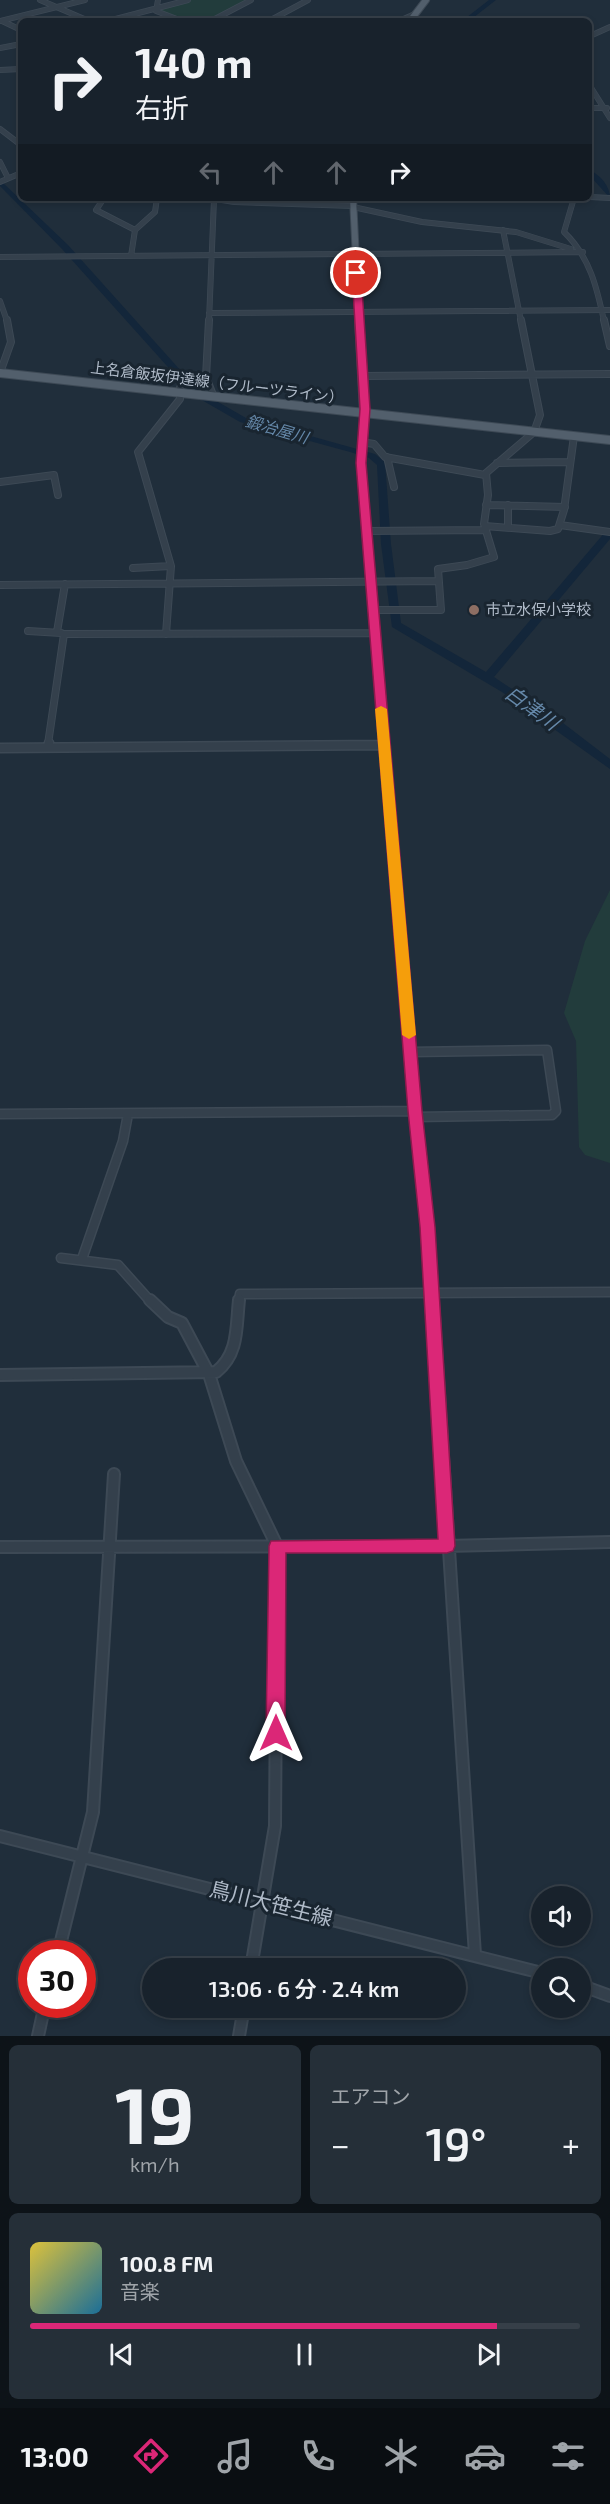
<!DOCTYPE html>
<html lang="ja">
<meta charset="utf-8">
<style>
:root{--surface:#18222c;--page:#252f38;--text:#f1f3f6;--muted:#9fa4a9;--line:#363f48;--accent:#db2777}
body{margin:0;font-family:"Exo 2","Noto Sans JP",sans-serif;background:var(--page);color:var(--text);height:100vh;display:flex;flex-direction:column;font-size:22px;white-space:nowrap}
*{box-sizing:border-box;margin:0}
p{font-size:20px;color:var(--muted)}
.icon{flex:none;width:33px;height:33px;fill:none;stroke:currentColor;stroke-width:2;stroke-linecap:round;stroke-linejoin:round}
.map{position:relative;height:2036px;overflow:hidden}
.panel{display:flex;flex-direction:column;gap:9px;padding:9px;background:#0d1318;flex:1}
.panel>*{flex:none}
.top-card{position:absolute;left:18px;top:18px;width:574px;height:183px;border-radius:9px;box-shadow:0 3px 9px #0003,0 0 0 2px var(--line);background:#18222c;color:var(--text);overflow:hidden}
.controls{position:absolute;left:531px;top:1886px;display:grid;gap:12px}
.controls a{display:grid;place-items:center;width:60px;height:60px;border-radius:50%;background:var(--surface);box-shadow:0 3px 9px #0003,0 0 0 2px var(--line);font-size:30px}
.speed{position:absolute;left:18px;top:1940px;display:flex;gap:12px;font-size:30px;font-weight:700;text-align:center}
.speed>*{display:grid;place-content:center;width:78px;height:78px;border-radius:50%;background:var(--surface);box-shadow:0 3px 9px #0003,0 0 0 2px var(--line);line-height:1}
.speed .limit{border:9px solid #d22;background:#fff;color:#111}
.pin{position:absolute;display:grid;place-items:center;width:51px;height:51px;color:#fff;margin:-26px;border:3px solid #fff;border-radius:50%;box-shadow:0 2px 6px #0007}
.me{position:absolute;width:66px;margin:-33px;rotate:0deg;stroke-linejoin:round;filter:drop-shadow(0 0 4px #0008)}
.turn{display:flex;align-items:center;gap:21px;height:126px;padding:0 18px;font-size:27px}
.turn .icon{width:78px;height:78px;stroke-width:2.5}
.turn b{display:block;font-size:42px;line-height:51px}
.lanes{display:flex;align-items:center;height:57px;padding:0 18px;background:#0003;justify-content:center;gap:30px;direction:ltr}
.lanes .off{opacity:.35}
.big{font-size:45px;font-weight:600;line-height:1.1}
.panel .card{flex:1;display:flex;flex-direction:column;justify-content:center;gap:9px;min-width:0;padding:0 21px;border-radius:9px;background:var(--page)}
.panel .dial{align-items:center;gap:0}
.dial b{font-size:78px;line-height:1}
.song{display:flex;align-items:center;gap:18px}
.cover{width:72px;height:72px;border-radius:9px;background:linear-gradient(135deg,hsl(50 70% 55%),hsl(200 70% 35%))}
.played{height:6px;border-radius:3px;background:linear-gradient(90deg,var(--accent) 85%,var(--line) 85%)}
.keys{display:flex;justify-content:space-around;direction:ltr}
.heat{display:flex;justify-content:space-between;align-items:center;font-size:33px;direction:ltr}
.panel .tiles{flex:1;display:grid;gap:9px;grid-template-columns:1fr 1fr}
.card:last-child{grid-column:span 2}
.trip{position:absolute;left:142px;top:1958px;width:324px;height:60px;border-radius:30px;background:var(--surface);box-shadow:0 3px 9px #0003,0 0 0 2px var(--line);font-weight:600;line-height:60px;text-align:center}
.dock{display:flex;height:96px;justify-content:space-around;align-items:center;background:#0a0e12;color:var(--muted)}
.dock .icon{width:42px;height:42px}
.dock .current{color:var(--accent)}
.dock b{font-size:27px;color:var(--text)}
.map>svg:first-child{display:block}
.green{fill:#223c3c}
.lines{fill:none;stroke-linecap:round;stroke-linejoin:round}
.river{fill:#13263a;fill-rule:evenodd}
.minor-far3-casing{stroke:#3d4955;stroke-width:6}
.minor-far2-casing{stroke:#3d4955;stroke-width:8}
.minor-far1-casing{stroke:#3d4955;stroke-width:11}
.minor-casing{stroke:#3d4955;stroke-width:14}
.major-far1-casing{stroke:#3d4955;stroke-width:8}
.major-casing{stroke:#3d4955;stroke-width:10}
.minor-far3{stroke:#34404c;stroke-width:4.5}
.minor-far2{stroke:#34404c;stroke-width:6}
.minor-far1{stroke:#34404c;stroke-width:8}
.minor{stroke:#34404c;stroke-width:10}
.major-far1{stroke:#525f6c;stroke-width:6}
.major{stroke:#525f6c;stroke-width:8}
.route{fill:#db2777;stroke:#8e194d;stroke-width:1.5}
.slow{fill:#f59e0b}
.education-dot{fill:#8d6e63;stroke:#192530;stroke-width:2}
.labels{text-anchor:middle;stroke-width:6;stroke-linejoin:round;paint-order:stroke}
.far-street-label{font-size:15px;fill:#afbac8;stroke:#192530}
.far-poi-label{font-size:15px;fill:#afbac8;stroke:#192530;text-anchor:start}
.far-water-label{font-size:16px;font-style:italic;fill:#6588a9;stroke:#192530}
.water-label{font-size:20px;font-style:italic;fill:#6588a9;stroke:#192530}
.near-street-label{font-size:21px;fill:#afbac8;stroke:#192530}
</style>
<div class="map">
<svg width="610" height="2036" viewBox="0 0 610 2036">
<rect width="100%" height="100%" fill="#202e3b"/>
<path class="green" d="M191 0H250C214 18 201 29 161 14L158 8Z
M610 890V1163L585 1155 579 1147 576 1041 564 1013 585 941Z"/>
<g class="lines">
<path class="river" d="M489 0H496L469 21H462Z
M590 170C601 176 610 186 610 198L590 176Z
M0 180 68 245 199 391 246 418 375 454 385 462 391 544 401 623 486 672 606 531 610 530V539L494 677 563 723 610 759V769L502 692 392 627 381 544 377 465 369 458 350 452 240 422 193 395 62 249 0 186Z"/>
<g class="minor-far3-casing">
<path id="minor-far3" d="M40 0 89 21
M158 0 156 11 182 21
M0 21 85 0
M2 21 21 30
M108 21 188 0
M211 21 251 0
M269 21 308 0
M399 21 417 13
M590 36 610 27
M0 48 21 44
M0 70 21 69
M590 86 610 118
M590 108H607
M0 129 21 145
M0 162 8 178
M0 182 21 173
M590 197 610 198
M104 198 96 210 135 230
M210 198 234 202 353 206
M574 198 564 232C590 257 597 288 604 321
M353 207 422 222 516 232 571 249
M503 230 521 321
M131 256 135 230 155 212 157 198
M0 257 583 252
M0 301 7 321
M209 313 610 310
M209 321 214 199"/>
</g>
<g class="minor-far2-casing">
<path id="minor-far2" d="M209 320 206 377 213 395
M604 320 610 346
M1 370 11 342 7 320
M362 376 610 374
M364 413 361 463 384 744
M361 442 374 444 385 457 485 475
M387 457 394 487
M497 463 569 462
M0 482 54 475 58 495
M486 505 565 507
M508 505V527
M560 525 610 532
M485 526 550 531 558 529 564 510 574 436
M367 531 485 530
M133 568 171 566
M0 585 438 581
M374 610H441L438 569 467 565 494 557 484 524 488 495 486 473 534 432 540 415 521 320
M28 631 61 633
M57 632 65 584
M166 634 171 566 138 452 180 399V388
M48 744 64 634 376 633"/>
</g>
<g class="minor-far1-casing">
<path id="minor-far1" d="M384 743 433 1302
M48 747 49 743
M0 748 384 745
M411 1052 547 1050 556 1111 552 1115 416 1117
M0 1114 415 1111
M61 1258 118 1265 151 1302
M82 1259 123 1141 128 1114
M239 1302 240 1294 610 1292"/>
</g>
<g class="minor-casing">
<path id="minor" d="M150 1300 168 1317 182 1323 209 1374 236 1461 277 1546 275 1826 251 1968
M433 1300 475 1955
M0 1375 216 1372C239 1354 236 1327 239 1300
M0 1547 446 1546 610 1542
M0 1836 542 1973
M58 1953 93 1812 114 1474
M580 1985 610 1996
M38 2036 45 2004
M239 2036 244 2007"/>
</g>
<g class="major-far1-casing">
<path id="major-far1" d="M410 21 426 0
M353 198 359 321"/>
</g>
<g class="major-casing">
<path id="major" d="M359 320 364 413
M0 373 610 440"/>
</g>
<use href="#minor-far3" class="minor-far3"/>
<use href="#minor-far2" class="minor-far2"/>
<use href="#minor-far1" class="minor-far1"/>
<use href="#minor" class="minor"/>
<use href="#major-far1" class="major-far1"/>
<use href="#major" class="major"/>
</g>
<path class="route" d="M356 271 361 273 370 409 366 463 422 1111 435 1227 455 1546 453 1551 447 1553H286L285 1733 282 1738 276 1741 269 1738 266 1733 269 1546 271 1541 438 1539 420 1227 408 1111 356 463 360 409 352 273Z"/>
<path class="slow" d="M381 706 387 709 416 1035 409 1039 402 1035 375 709Z"/>
<circle class="education-dot" cx="474" cy="610" r="6"/>
<g class="labels">
<g class="far-street-label">
<text transform="translate(217 383) rotate(7)" y="5">上名倉飯坂伊達線（フルーツライン）</text>
</g>
<g class="far-poi-label">
<text x="486" y="615">市立水保小学校</text>
</g>
<g class="far-water-label">
<text transform="translate(277 429) rotate(16)" y="6">鍛冶屋川</text>
</g>
<g class="water-label">
<text transform="translate(532 708) rotate(36)" y="7">白津川</text>
</g>
<g class="near-street-label">
<text transform="translate(271 1904) rotate(14)" y="7">鳥川大笹生線</text>
</g>
</g>
</svg>
<div class="controls">
<a><svg class="icon" aria-label="sound" viewBox="0 0 24 24"><path d="M4 9h4l5-4v14l-5-4H4zM17 9q2 3 0 6"/></svg></a>
<a><svg class="icon" aria-label="search" viewBox="0 0 24 24"><circle cx="10" cy="10" r="6"/><path d="M15 15l6 6"/></svg></a>
</div>
<div class="speed"><div class="limit">30</div></div>
<div class="pin" style="left:356px;top:273px;background:#d93025"><svg class="icon" aria-label="arrive" viewBox="0 0 24 24"><path d="M6 21V4h12l-3 4 3 4H6"/></svg></div>
<svg class="me" style="left:276px;top:1733px" viewBox="-20 -20 40 40"><path d="M0-17L14 15 0 8-14 15z" fill="#db2777" stroke="#fff" stroke-width="4"/></svg>
<div class="trip">13:06 · 6 分 · 2.4 km</div>
<div class="top-card">
<div class="turn"><svg class="icon" aria-label="right" viewBox="0 0 24 24"><path d="M7 20v-9h11M14 6l5 5-5 5"/></svg><div><b>140 m</b>右折</div></div>
<div class="lanes"><svg class="icon off" aria-label="left" viewBox="0 0 24 24"><path d="M17 20v-9H6M10 6l-5 5 5 5"/></svg><svg class="icon off" aria-label="ahead" viewBox="0 0 24 24"><path d="M12 20V5M6 11l6-6 6 6"/></svg><svg class="icon off" aria-label="ahead" viewBox="0 0 24 24"><path d="M12 20V5M6 11l6-6 6 6"/></svg><svg class="icon" aria-label="right" viewBox="0 0 24 24"><path d="M7 20v-9h11M14 6l5 5-5 5"/></svg></div>
</div>
</div>
<section class="panel">
<div class="tiles">
<div class="card dial"><b>19</b><p>km/h</p></div>
<div class="card"><p>エアコン</p>
<div class="heat"><a>−</a><b class="big">19°</b><a>+</a></div>
</div>
<div class="card">
<div class="song"><i class="cover"></i><div><b>100.8 FM</b><p>音楽</p></div></div>
<div class="played"></div>
<div class="keys"><svg class="icon" aria-label="previous" viewBox="0 0 24 24"><path d="M18 5L8 12l10 7zM5 5v14"/></svg><svg class="icon" aria-label="pause" viewBox="0 0 24 24"><path d="M8 5v14M16 5v14"/></svg><svg class="icon" aria-label="next" viewBox="0 0 24 24"><path d="M6 5l10 7-10 7zM19 5v14"/></svg></div>
</div>
</div>
</section>
<nav class="dock">
<b>13:00</b>
<svg class="icon current" aria-label="directions" viewBox="0 0 24 24"><path d="M12 3l9 9-9 9-9-9zM9 14v-3h6M13 9l2 2-2 2"/></svg>
<svg class="icon" aria-label="music" viewBox="0 0 24 24"><path d="M9 18V5l10-2v13"/><circle cx="6" cy="18" r="3"/><circle cx="16" cy="16" r="3"/></svg>
<svg class="icon" aria-label="phone" viewBox="0 0 24 24"><path d="M5 4h4l2 5-3 2q2 4 5 5l2-3 5 2v4C11 20 4 13 5 4z"/></svg>
<svg class="icon" aria-label="climate" viewBox="0 0 24 24"><path d="M12 3v18M4 7l16 10M4 17L20 7"/></svg>
<svg class="icon" aria-label="car" viewBox="0 0 24 24"><path d="M5 17H2v-5l4-1 3-4h7l3 4 3 1v5h-3M9 17h6M6 11h13"/><circle cx="7" cy="17" r="2"/><circle cx="17" cy="17" r="2"/></svg>
<svg class="icon" aria-label="filters" viewBox="0 0 24 24"><path d="M4 7h16M4 17h16"/><circle cx="9" cy="7" r="2"/><circle cx="15" cy="17" r="2"/></svg>
</nav>
